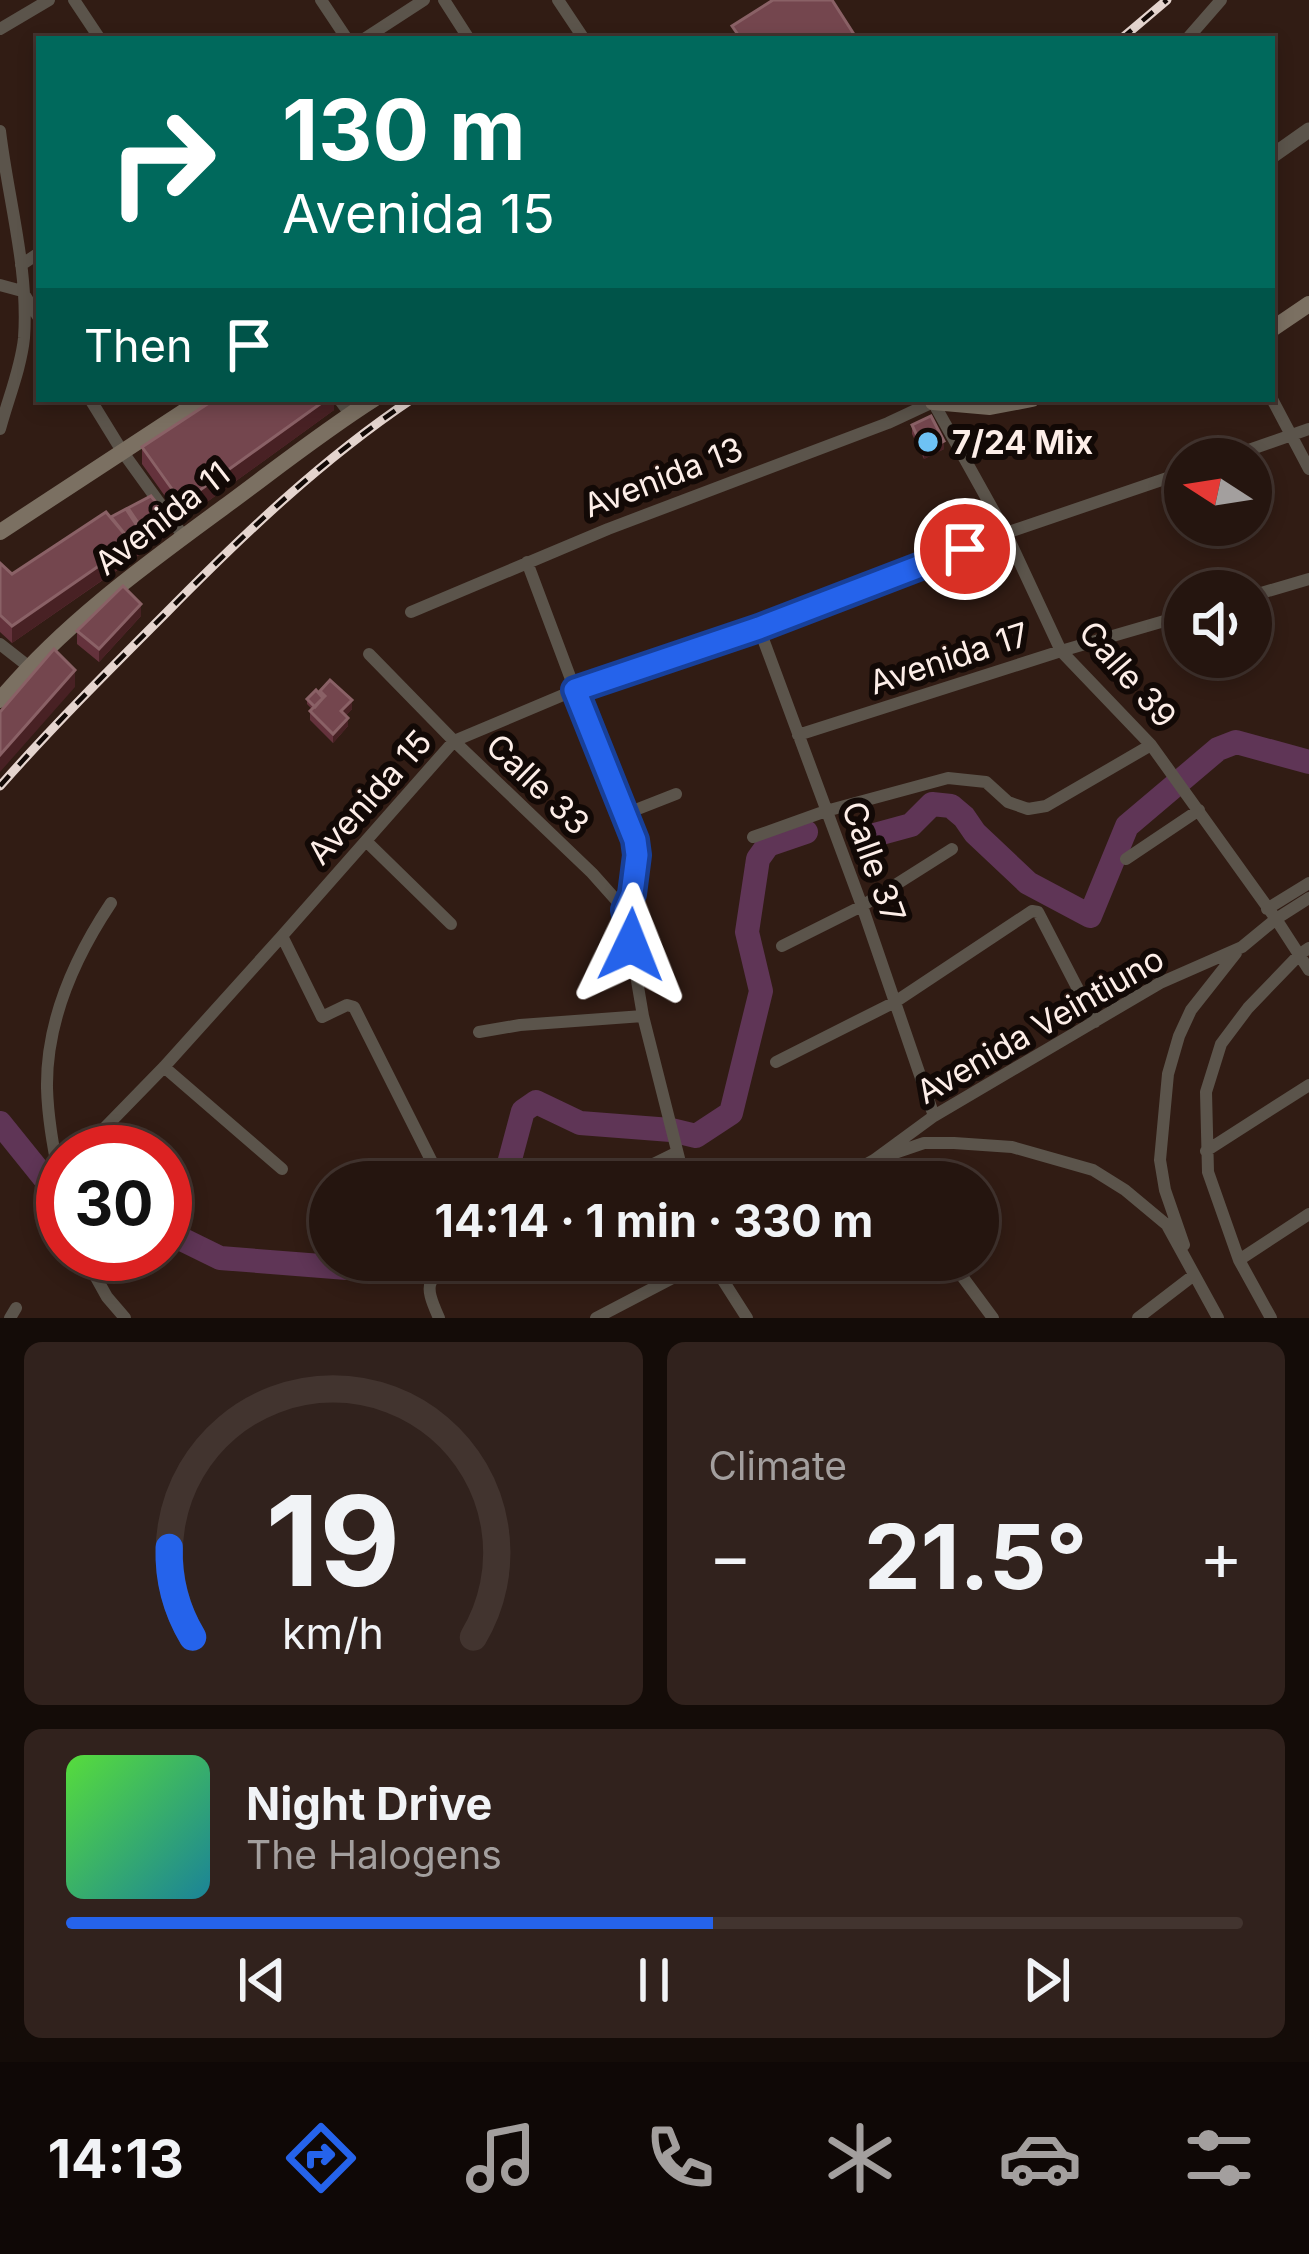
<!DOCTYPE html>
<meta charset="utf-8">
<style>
:root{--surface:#25150f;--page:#31221d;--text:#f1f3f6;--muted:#a39f9e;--line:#42342f;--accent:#2563eb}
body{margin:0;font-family:Inter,sans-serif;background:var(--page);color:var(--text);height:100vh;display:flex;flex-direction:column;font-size:45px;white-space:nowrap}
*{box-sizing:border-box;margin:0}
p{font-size:39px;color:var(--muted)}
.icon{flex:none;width:66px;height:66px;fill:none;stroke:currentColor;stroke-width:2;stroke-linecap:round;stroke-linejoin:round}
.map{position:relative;height:1318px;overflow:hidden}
.panel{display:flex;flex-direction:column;gap:24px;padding:24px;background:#140c08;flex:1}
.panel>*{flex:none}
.top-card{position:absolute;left:36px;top:36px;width:1239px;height:366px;border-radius:0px;box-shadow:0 6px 18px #0003,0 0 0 3px var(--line);background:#00695c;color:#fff;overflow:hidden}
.needle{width:78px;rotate:282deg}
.buttons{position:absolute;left:1164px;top:438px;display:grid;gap:24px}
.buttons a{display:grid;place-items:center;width:108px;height:108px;border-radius:50%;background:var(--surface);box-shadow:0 6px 18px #0003,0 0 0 3px var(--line);font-size:60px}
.speed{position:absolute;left:36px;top:1125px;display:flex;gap:24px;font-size:60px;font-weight:700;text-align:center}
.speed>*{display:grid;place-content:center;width:156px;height:156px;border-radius:50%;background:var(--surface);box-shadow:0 6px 18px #0003,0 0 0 3px var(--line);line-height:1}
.speed .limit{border:18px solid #d22;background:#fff;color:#111}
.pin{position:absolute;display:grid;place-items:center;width:102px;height:102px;color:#fff;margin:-51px;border:6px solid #fff;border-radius:50%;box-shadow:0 3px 12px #0007}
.me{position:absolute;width:132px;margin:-66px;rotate:2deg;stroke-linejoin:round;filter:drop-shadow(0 0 9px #0008)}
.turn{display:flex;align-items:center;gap:42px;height:252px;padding:0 48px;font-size:54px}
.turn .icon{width:156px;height:156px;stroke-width:2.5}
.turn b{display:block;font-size:84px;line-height:102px}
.then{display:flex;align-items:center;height:114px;padding:0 48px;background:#0003;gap:24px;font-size:45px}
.big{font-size:90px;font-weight:700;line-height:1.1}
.panel .tile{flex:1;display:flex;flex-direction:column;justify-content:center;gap:18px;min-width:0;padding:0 42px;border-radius:18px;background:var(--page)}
.panel .dial{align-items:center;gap:0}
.dial svg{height:312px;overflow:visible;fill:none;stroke:var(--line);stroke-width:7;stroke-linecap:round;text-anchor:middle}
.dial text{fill:var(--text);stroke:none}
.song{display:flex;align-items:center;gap:36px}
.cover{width:144px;height:144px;border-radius:18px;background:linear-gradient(135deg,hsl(110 70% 55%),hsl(190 70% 35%))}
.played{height:12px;border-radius:6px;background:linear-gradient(90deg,var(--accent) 55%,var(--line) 55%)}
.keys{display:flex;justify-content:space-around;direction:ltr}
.heat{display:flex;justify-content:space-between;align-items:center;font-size:66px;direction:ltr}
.panel .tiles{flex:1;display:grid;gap:24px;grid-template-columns:1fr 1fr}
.tile:last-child{grid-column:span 2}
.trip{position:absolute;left:309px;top:1161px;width:690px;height:120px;border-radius:60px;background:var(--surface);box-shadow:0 6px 18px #0003,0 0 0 3px var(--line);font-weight:700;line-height:120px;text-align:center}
.tabs{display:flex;height:192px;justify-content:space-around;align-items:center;background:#0f0806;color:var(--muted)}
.tabs .icon{width:84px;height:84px}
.tabs .current{color:var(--accent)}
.tabs b{font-size:54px;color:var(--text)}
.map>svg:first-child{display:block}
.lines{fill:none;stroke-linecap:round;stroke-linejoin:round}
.river{stroke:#5f3556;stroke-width:24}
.minor{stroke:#5b544b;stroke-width:12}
.tertiary{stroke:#5b544b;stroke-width:15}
.secondary{stroke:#7b7062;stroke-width:16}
.rail-casing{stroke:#e4d4ce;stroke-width:9}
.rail{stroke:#120906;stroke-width:4.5;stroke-dasharray:14;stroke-linecap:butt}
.wall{fill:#64323c}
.shaded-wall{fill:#482124}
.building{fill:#74464e;stroke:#8a6166;stroke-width:3}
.route-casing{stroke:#184099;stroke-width:30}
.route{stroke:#2563eb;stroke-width:21}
.poi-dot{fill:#6ec2f4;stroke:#120906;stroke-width:4.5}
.labels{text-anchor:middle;stroke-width:12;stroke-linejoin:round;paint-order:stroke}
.poi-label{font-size:33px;font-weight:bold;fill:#fdeee8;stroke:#120906;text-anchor:start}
.street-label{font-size:33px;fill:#fdeee8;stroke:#120906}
</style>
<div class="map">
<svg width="1309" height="1318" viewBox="0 0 1309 1318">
<rect width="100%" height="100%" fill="#311c14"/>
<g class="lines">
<path class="river" d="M867 837 911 825 932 804 951 806 964 817 975 833 1028 883 1090 916 1127 826 1218 749 1236 742 1309 762
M0 1123 50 1185
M504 1182 523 1111 536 1102 580 1123 671 1130 696 1136 731 1113 761 991 747 932 758 859 768 845 806 832
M165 1231 220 1258 347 1268 353 1260"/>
<path class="minor" d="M74 0 100 39
M321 0 347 39
M444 0 469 39
M558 0 584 39
M0 29 49 0
M364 39 424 0
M1187 39 1221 0
M0 131C8 199 29 269 24 338 21 368 8 399 0 429
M21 265 39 253
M0 285 22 291 39 318
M90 399 122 451 184 537
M339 399 350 414
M1272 399 1309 469
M1223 459 1309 429
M527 562 575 690 635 840C638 864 635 888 625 910
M1251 596 1309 579
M411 612 608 529 888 423 933 402 1006 533 1061 651 1151 745 1276 919 1309 970
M759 628 862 906 934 1116
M0 644 28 666
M369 654 454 741 592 873 625 910 643 1016 685 1182
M798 735 1061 651 1185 615
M625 814 676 794
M753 837 826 811 948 778 986 782 1008 802 1028 809 1046 806 1151 745
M366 841 451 924
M1126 859 1199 810
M1267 909 1309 883
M282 936 322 1017 347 1005 354 1007 442 1182
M782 946 862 906 952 849
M479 1032 520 1025 643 1016
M776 1062 895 1002 1032 911 1038 912 1095 1022
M164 1067 282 1169
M89 1144 164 1067 282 936 454 741 575 690 759 628 1006 533 1185 472
M1206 1151 1309 1085
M617 1182 676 1153
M834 1182 874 1160 934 1116 1160 983 1242 947 1276 919 1309 898
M891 1182 874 1160 924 1143H954L1012 1147 1093 1170 1125 1190 1167 1225 1218 1318
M63 1200C57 1164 48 1126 47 1088 46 1022 75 957 111 903
M1184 1245 1165 1190 1160 1160 1168 1074 1179 1036 1191 1010 1236 953
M83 1254 107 1297 125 1318
M710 1260 747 1318
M950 1260 993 1318
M1239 1260 1309 1214
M10 1318 16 1308
M439 1318C422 1280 427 1279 462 1260
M596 1318 707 1260
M1138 1318 1194 1275
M1271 1318 1239 1260 1208 1172 1206 1092 1221 1044 1248 1008 1300 954 1309 948"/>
<path class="tertiary" d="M1272 156 1309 130"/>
<path class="secondary" d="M1272 329 1309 304
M932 399 933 402 990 407 1032 399
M0 532 203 399
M0 700C63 624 145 565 224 507 273 471 322 432 374 399"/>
<g class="rail-casing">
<path id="rail" d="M1121 39 1167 0
M0 786C53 726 110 669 167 612 244 534 321 460 412 399"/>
</g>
<use href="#rail" class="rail"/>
</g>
<path class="wall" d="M334 399V410L182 520 142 464V447Z
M912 425 944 449 924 459 912 434Z
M128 508 167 529 165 537 12 643 0 632V563L12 574 111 517 128 512Z
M141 616 99 662 77 644V631Z
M320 691 352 709 346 715 348 726 333 743 310 720V711L312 709 307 704V699L320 695Z"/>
<path class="shaded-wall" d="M327 399H334V410L182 520V503Z
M944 441V449L924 459V451Z
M167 516 165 537 147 549V536Z
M147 541V549L12 643V626L132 543Z
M141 604V616L99 662V649Z
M75 670V687L0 772V755Z
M352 700V709L341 720V711Z
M348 718V726L333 743V734Z"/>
<path class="building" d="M773 0H832L857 39H741L732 26Z
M215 399H327L182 503 142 447Z
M931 416 944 441 924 451 912 425Z
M151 496 167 516 165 524 147 536 128 508Z
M126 509 147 541 132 551V543L111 517Z
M106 512 132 543 12 626 0 615V563L12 574Z
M123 586 141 604 99 649 77 631Z
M54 649 75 670 0 755V712Z
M330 680 352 700 341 711 348 718 333 734 310 711 325 696 320 691Z
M316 690 323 698 315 707 307 699Z"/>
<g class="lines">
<g class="route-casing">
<path id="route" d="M631 945 625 910 632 894 637 855 635 840 575 690 759 628 965 549"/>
</g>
<use href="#route" class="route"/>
</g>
<circle class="poi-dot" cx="928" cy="442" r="12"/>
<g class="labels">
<g class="poi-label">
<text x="952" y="454">7/24 Mix</text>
</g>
<g class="street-label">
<text transform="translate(663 477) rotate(-21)" y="12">Avenida 13</text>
<text transform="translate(162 518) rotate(-38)" y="12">Avenida 11</text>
<text transform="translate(949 658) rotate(-18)" y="12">Avenida 17</text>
<text transform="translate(1128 674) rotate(49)" y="12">Calle 39</text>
<text transform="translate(538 784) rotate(44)" y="12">Calle 33</text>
<text transform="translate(369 797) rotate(-48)" y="12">Avenida 15</text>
<text transform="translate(874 862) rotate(70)" y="12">Calle 37</text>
<text transform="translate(1040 1025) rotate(-30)" y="12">Avenida Veintiuno</text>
</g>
</g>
</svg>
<div class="buttons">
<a><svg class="needle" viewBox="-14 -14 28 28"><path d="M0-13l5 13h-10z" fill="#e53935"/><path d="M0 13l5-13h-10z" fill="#a39f9e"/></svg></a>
<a><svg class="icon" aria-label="sound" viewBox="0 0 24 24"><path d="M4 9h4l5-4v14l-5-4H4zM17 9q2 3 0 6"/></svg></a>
</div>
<div class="speed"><div class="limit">30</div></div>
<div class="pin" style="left:965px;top:549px;background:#d93025"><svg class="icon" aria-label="arrive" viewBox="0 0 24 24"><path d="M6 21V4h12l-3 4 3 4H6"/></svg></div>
<svg class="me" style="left:631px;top:945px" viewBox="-20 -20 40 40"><path d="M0-17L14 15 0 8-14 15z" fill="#2563eb" stroke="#fff" stroke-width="4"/></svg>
<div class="trip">14:14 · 1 min · 330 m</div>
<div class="top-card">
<div class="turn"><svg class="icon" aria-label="right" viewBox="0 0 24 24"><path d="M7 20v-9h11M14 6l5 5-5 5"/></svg><div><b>130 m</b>Avenida 15</div></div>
<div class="then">Then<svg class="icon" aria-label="arrive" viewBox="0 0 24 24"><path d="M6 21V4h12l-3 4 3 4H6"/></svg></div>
</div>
</div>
<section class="panel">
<div class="tiles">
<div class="tile dial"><svg viewBox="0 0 100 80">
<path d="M14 69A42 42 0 1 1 86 69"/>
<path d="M14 69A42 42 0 0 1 8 46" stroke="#2563eb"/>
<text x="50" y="56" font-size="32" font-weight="700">19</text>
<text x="50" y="72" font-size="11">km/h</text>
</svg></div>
<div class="tile"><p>Climate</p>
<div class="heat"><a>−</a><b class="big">21.5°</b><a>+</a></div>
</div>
<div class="tile">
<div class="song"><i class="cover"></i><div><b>Night Drive</b><p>The Halogens</p></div></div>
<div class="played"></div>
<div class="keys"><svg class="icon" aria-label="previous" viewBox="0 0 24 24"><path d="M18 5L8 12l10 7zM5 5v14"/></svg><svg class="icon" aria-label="pause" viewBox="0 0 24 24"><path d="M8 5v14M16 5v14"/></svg><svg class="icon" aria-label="next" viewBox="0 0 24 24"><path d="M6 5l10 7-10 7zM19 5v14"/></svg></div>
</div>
</div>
</section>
<nav class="tabs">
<b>14:13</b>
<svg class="icon current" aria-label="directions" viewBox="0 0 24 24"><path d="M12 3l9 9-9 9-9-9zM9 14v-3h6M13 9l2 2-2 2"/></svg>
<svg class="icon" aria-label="music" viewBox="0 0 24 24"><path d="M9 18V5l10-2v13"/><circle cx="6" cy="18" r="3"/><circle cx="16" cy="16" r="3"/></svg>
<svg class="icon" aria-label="phone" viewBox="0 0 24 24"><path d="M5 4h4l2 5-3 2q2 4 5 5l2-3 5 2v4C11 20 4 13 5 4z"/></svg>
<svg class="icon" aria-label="climate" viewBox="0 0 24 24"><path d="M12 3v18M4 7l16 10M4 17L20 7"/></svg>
<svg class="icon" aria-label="car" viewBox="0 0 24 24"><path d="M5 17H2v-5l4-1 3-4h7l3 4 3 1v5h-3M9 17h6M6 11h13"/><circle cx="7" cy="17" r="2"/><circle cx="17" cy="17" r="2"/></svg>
<svg class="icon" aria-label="filters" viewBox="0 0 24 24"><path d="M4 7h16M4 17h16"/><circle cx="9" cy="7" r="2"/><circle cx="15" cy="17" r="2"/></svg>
</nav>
